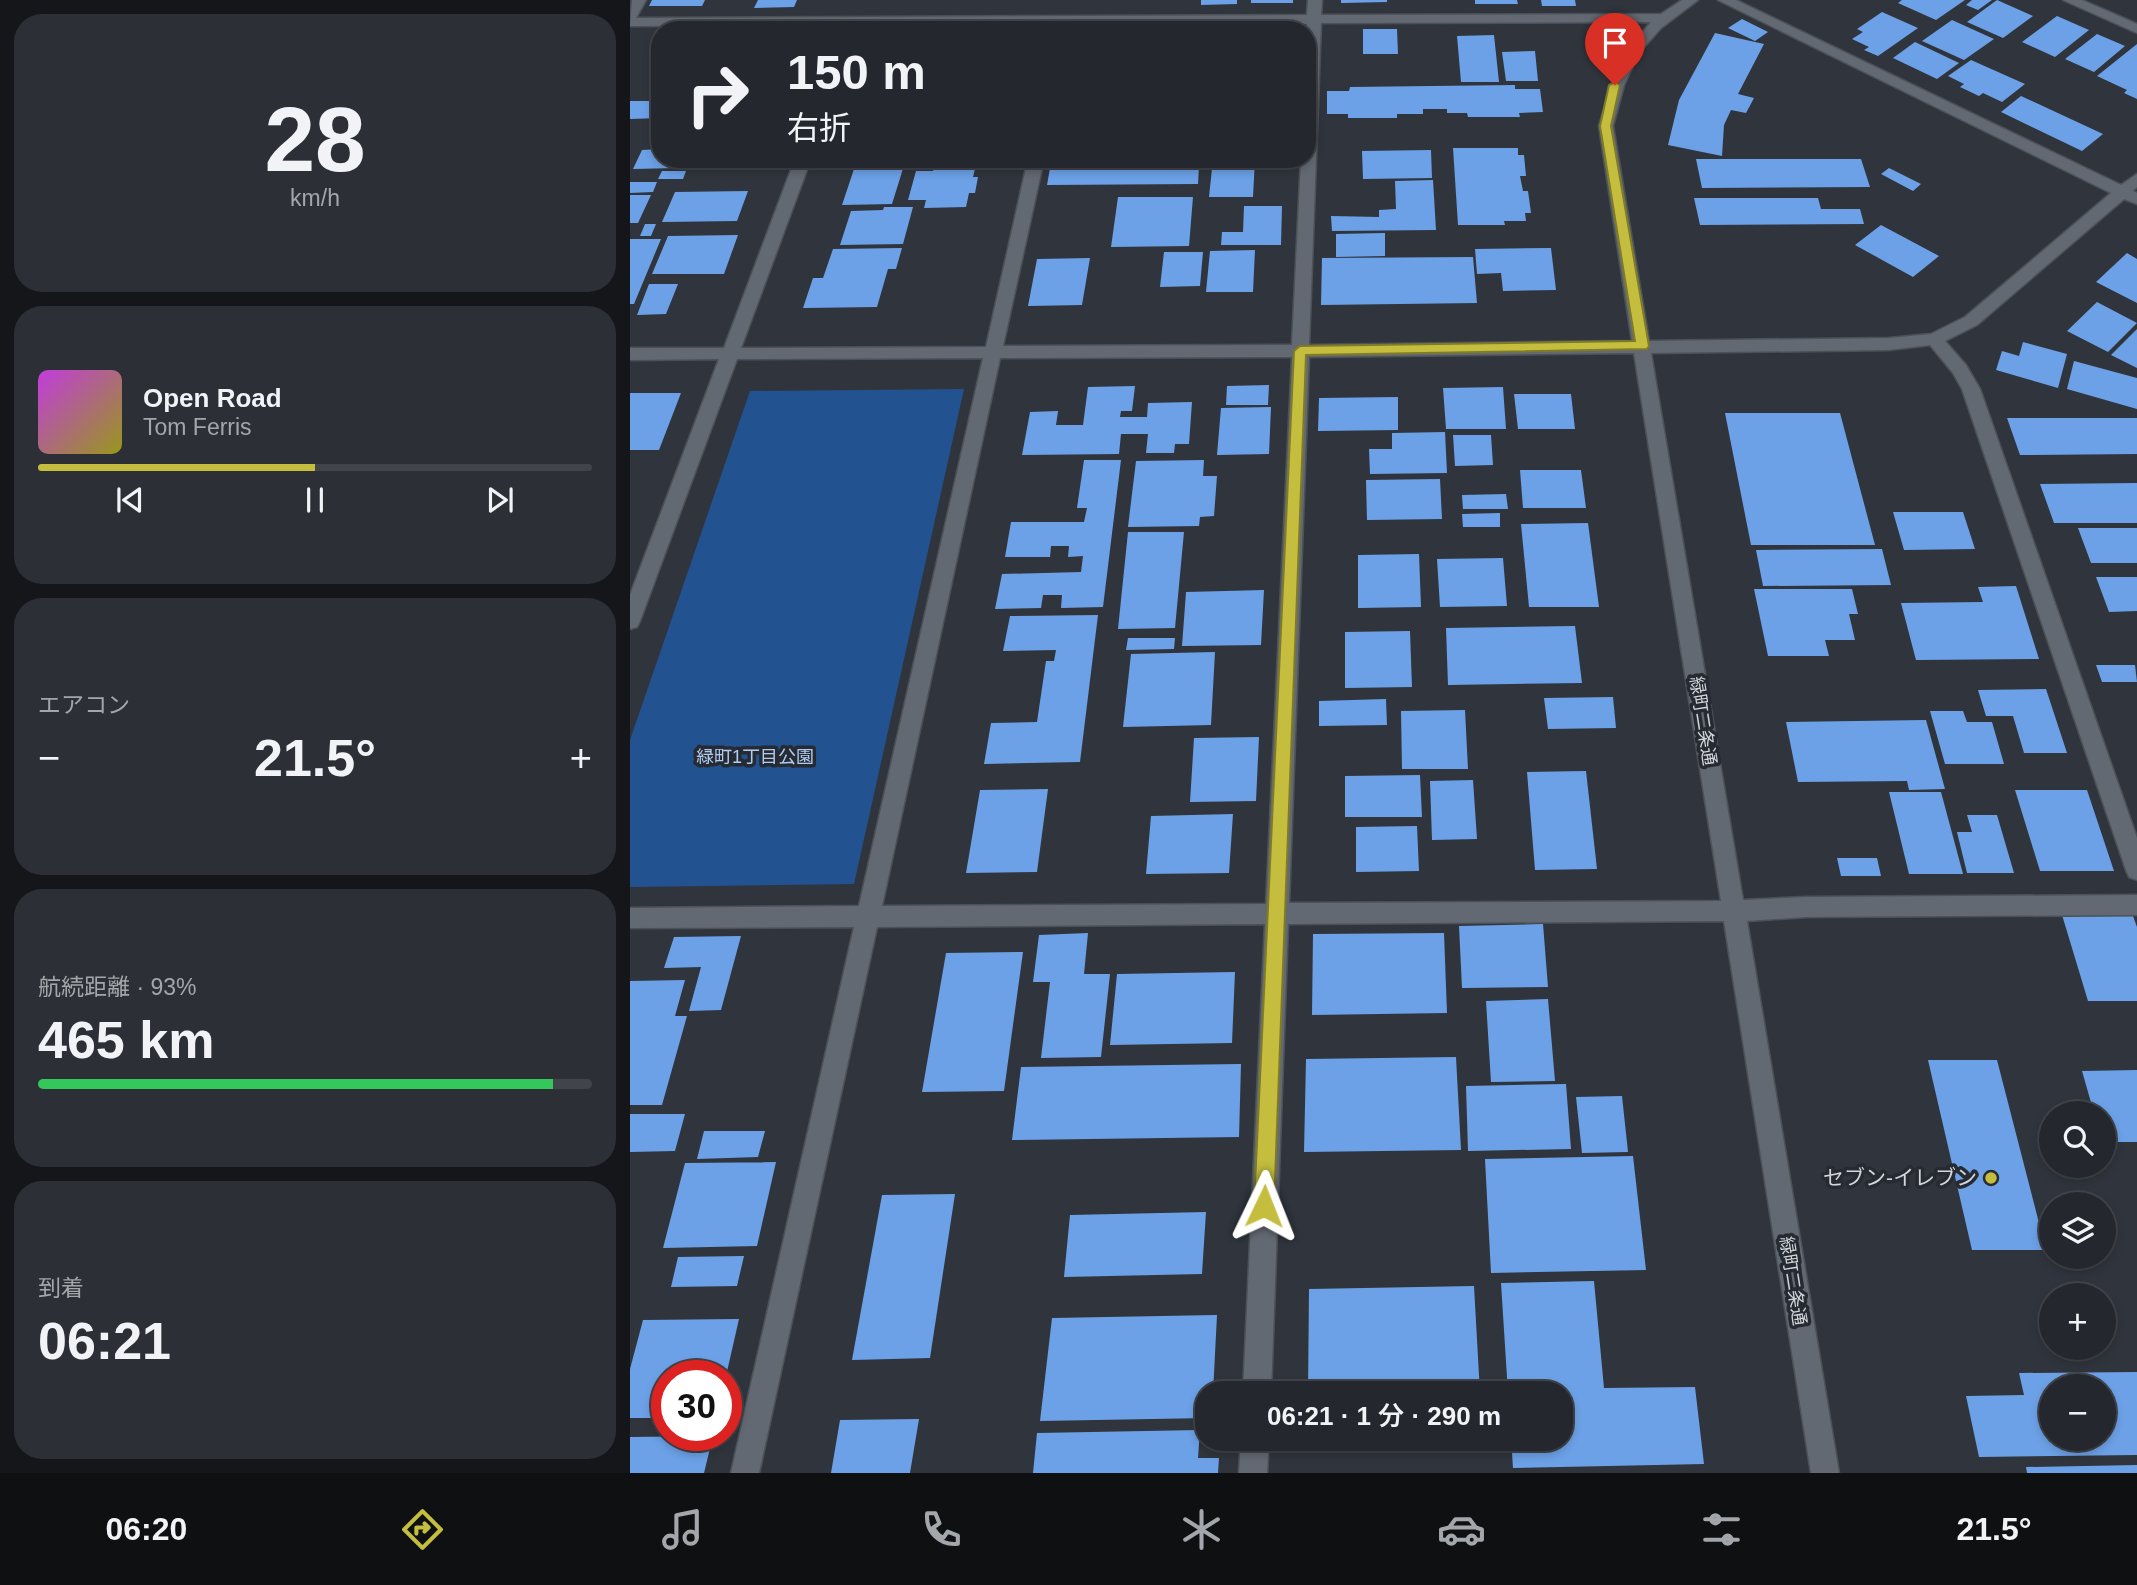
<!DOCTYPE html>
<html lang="ja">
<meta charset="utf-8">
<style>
:root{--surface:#24282e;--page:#2c3036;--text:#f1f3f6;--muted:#a3a6aa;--line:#41444a;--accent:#c4bd3e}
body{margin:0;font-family:Helvetica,"Noto Sans JP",sans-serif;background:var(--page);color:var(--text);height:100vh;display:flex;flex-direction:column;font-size:26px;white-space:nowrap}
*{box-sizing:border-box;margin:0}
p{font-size:23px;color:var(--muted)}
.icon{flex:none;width:38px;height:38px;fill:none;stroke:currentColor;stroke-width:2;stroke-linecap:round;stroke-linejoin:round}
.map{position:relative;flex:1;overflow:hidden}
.drawer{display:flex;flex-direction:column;gap:14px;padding:14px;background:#141619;width:630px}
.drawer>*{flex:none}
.guide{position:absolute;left:21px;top:21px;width:665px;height:147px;border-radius:28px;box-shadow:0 4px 10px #0003,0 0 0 2px var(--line);background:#24282e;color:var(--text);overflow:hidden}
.buttons{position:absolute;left:1409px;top:1101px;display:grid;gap:14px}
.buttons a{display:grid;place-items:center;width:77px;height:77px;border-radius:50%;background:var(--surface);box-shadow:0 4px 10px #0003,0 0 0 2px var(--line);font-size:35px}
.speed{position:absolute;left:21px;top:1360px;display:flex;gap:14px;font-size:35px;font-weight:700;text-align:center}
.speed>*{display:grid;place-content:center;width:91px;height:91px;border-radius:50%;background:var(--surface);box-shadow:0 4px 10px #0003,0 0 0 2px var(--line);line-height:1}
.speed .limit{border:10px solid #d22;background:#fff;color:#111}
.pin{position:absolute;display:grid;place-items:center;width:60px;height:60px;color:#fff;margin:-72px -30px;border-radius:50% 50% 50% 0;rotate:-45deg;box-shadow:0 0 7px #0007}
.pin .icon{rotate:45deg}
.me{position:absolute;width:77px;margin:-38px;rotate:2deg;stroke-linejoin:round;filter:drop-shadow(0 0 5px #0008)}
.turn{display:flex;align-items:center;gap:24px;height:147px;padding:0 21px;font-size:32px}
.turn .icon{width:91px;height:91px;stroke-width:2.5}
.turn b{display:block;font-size:49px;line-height:60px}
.big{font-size:52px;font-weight:600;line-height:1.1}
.drawer .card{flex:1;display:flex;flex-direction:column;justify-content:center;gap:10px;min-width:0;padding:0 24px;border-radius:28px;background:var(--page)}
.drawer .dial{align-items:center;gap:0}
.dial b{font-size:91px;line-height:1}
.song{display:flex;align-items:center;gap:21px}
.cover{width:84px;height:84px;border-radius:10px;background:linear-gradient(135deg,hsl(290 70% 55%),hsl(60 70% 35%))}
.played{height:7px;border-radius:4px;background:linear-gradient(90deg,var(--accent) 50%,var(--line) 50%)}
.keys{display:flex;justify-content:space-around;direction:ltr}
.heat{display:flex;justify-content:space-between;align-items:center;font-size:38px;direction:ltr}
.charge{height:10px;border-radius:5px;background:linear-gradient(90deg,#34c759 93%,var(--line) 0)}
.trip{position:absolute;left:565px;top:1381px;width:378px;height:70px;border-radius:28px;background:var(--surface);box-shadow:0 4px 10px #0003,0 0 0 2px var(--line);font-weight:600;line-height:70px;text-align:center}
.menu{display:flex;height:112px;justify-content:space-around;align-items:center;background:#0e1012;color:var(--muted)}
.menu .icon{width:49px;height:49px}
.menu .current{color:var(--accent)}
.menu b{font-size:32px;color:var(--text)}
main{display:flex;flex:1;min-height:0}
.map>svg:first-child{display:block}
.green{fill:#225290}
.building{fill:#6ca1e7;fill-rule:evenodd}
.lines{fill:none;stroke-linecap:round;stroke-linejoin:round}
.minor-casing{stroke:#4c5157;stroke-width:3}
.minor{fill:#636972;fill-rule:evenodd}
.route{fill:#c4bd3e;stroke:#7f7b28;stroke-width:2}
.poi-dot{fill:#c4bd3e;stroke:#262b33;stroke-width:2.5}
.labels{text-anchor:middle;stroke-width:7;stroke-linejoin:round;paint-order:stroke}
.street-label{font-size:18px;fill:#d2d6da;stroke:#262b33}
.park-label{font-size:18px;fill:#b1ccf1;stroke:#262b33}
.near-poi-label{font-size:21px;fill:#d2d6da;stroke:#262b33;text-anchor:end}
</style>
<main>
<section class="drawer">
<div class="card dial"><b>28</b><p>km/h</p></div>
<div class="card">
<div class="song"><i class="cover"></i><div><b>Open Road</b><p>Tom Ferris</p></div></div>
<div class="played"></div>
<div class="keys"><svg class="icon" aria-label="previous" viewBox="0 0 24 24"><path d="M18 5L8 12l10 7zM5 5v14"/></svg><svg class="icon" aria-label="pause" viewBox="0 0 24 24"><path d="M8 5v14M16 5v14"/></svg><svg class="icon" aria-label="next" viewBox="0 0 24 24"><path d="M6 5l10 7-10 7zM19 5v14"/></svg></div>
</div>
<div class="card"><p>エアコン</p>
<div class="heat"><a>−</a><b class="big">21.5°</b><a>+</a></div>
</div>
<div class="card"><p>航続距離 · 93%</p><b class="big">465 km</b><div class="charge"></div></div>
<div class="card"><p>到着</p><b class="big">06:21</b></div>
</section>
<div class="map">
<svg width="1507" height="1473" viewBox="0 0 1507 1473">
<rect width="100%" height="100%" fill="#30353d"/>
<path class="green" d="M334 389 224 884 0 887V740L120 391Z"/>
<path class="building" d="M22 0H75L72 6H19Z
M128 0H167L164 7 124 8Z
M571 0H607V4L571 5Z
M621 0H663V3H621Z
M711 0H757V2L711 3Z
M845 0H887L888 4H845Z
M911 0H945L946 6H912Z
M1272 0H1335L1306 20 1268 3Z
M1342 0H1362L1348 10 1336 5Z
M1367 0 1403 16 1373 38 1337 22Z
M1252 12 1288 28 1248 56 1234 50 1239 47 1222 39 1233 32 1227 29Z
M1427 16 1459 30 1425 57 1392 42Z
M1112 19 1138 32 1125 41 1098 28Z
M1322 20 1364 39 1334 60 1292 41Z
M606 25H660V30H606Z
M733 29H767L768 54H733Z
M1085 33 1134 44 1108 94 1124 98 1116 113 1101 110 1094 125 1092 156 1038 145 1049 100Z
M1467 34 1495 46 1464 72 1435 59Z
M864 35 869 82H831L827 36Z
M1285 42 1329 63 1307 79 1263 58Z
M1507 44V99L1494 93 1497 90 1467 76Z
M905 51 908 81H876L872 52Z
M1341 60 1395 84 1372 102 1353 93 1349 96 1330 87 1334 84 1318 76Z
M885 85V89H910L913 112 889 113 890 117H838L837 113H817V109H793V114H767V118H718V114H697V91H719L720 87Z
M1391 96 1473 134 1452 151 1371 112Z
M0 101H30V118L0 119Z
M823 148H888V155H894L896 176H890L893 191H898L901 213H895L896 221H874L875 225H828Z
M30 149V159H51L47 168 3 169 12 150Z
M801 150 802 178 733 179 732 151Z
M276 159 262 204 212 205 227 160Z
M430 159H562L561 166H569L568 184 417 185 420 168H428Z
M583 159H625L623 197H579Z
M1066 159H1231L1240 187 1072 188Z
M347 161 343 177H348L345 193H339L336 207 294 208 296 200H278L286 171H303L306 162Z
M1259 168 1291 184 1283 191 1251 174Z
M32 171H56L53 179H28Z
M803 180 806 230 702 231 701 216 749 217V210L766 209 765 181Z
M0 182H27L23 192 0 193Z
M118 191 107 221 32 222 45 192Z
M0 195H21L8 223H0Z
M488 197H563L559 246 481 247Z
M1064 198H1188L1191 209H1230L1234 224 1070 225Z
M614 206H652L651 245H591L592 232H613Z
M254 207H283L273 244 210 245 221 211 253 210Z
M15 224H26L21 236H10Z
M1251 225 1309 256 1283 277 1225 245Z
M755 233V256L706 257V234Z
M108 235 94 274H22L38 236Z
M0 239H31L4 304H0Z
M272 248 266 269H258L247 307 173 308 183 278H193L203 249Z
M921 248 926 290 873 291 871 273 847 274 845 249Z
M625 250 623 292H576L580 251Z
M534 252H573L570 286 530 287Z
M1497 253 1507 259V303L1466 282Z
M843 257 847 303 691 305 692 258Z
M460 258 452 305 398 306 407 259Z
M19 284H48L36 314 7 315Z
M1467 302 1507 323 1478 352 1437 331Z
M1507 329V368L1481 355Z
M1393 342 1437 354 1428 388 1366 370 1372 351 1389 356Z
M1444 361 1507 378V409L1437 389Z
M639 385 638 405H596L597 386Z
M505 386 502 411H491L490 417H517L518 403 562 402 559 444H545L544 453H516L518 434H491L489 454 392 455 400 412 428 411 426 425H453L458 387Z
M873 387 876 429H816L813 388Z
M0 393H51L29 450H0Z
M884 394H941L945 429H888Z
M768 397V430L688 431 689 398Z
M641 407 639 454 587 455 591 408Z
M1095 413H1210L1245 545H1121Z
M1377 418H1507V454L1390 455Z
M815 432 817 473 740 474 739 449H762V433Z
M823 435H861L863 465 825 466Z
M454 460H491L473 607 431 608 432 595H413L411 608 365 609 372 574 451 572 453 556 438 557 439 546H421L420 557H375L381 522H454L457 508H447Z
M574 460 573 476H587L584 516 570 517 569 526 498 527 506 461Z
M890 470H951L956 508H893Z
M810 479 812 519 737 520 736 480Z
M1507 483V523H1424L1410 484Z
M876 494 878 509H833L832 495Z
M1263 512H1333L1345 549 1274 550Z
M870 513V527H833L832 514Z
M958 523 969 607H899L891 524Z
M1448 528H1507V563H1461Z
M498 532H554L545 628 488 629Z
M1252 549 1261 585 1133 586 1126 550Z
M789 554 791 607 728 608V555Z
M873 558 877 606 810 607 807 559Z
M1466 577H1507V611L1479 612Z
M1386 586 1409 659 1286 660 1271 603 1353 602 1348 587Z
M1124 589H1222L1228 614H1219L1225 640H1195L1199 656H1138Z
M634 590 631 645 552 646 556 592Z
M468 615 450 762 354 764 361 723 407 722 416 661H424L426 650 373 651 380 616Z
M945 626 952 683 818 685 816 628Z
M780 631 782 687 715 688V632Z
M498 638H545L544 649 496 650Z
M585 652 581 725 493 727 501 654Z
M1466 665H1505L1507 682H1472Z
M1416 689 1437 753H1394L1383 716H1356L1348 690Z
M983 697 986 728 918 729 914 698Z
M756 699 757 725 689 726V701Z
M835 710 838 769H772L771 711Z
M1300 711H1333L1337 722H1362L1374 764H1315Z
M1296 720 1315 789 1279 790 1277 781 1168 782 1156 722Z
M629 737 626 801 560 802 564 738Z
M956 771 967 869 905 870 897 772Z
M790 775 792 817H715V776Z
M843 780 847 839 802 840 800 781Z
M418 789 407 872 336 873 350 790Z
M1385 790H1457L1484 871H1410Z
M1259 792H1311L1333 874H1279Z
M603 814 599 873 516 874 521 816Z
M1337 815H1367L1384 873H1337L1327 832H1342Z
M787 826 789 871 726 872V827Z
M1207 858H1247L1251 876H1211Z
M1429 905H1499L1507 927V1001H1458Z
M913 924 918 987 832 988 829 926Z
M458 933 454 974H480L471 1057 411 1058 420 982H403L409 935Z
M814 933 817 1013 682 1015 683 934Z
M111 936 91 1010 59 1011 71 967 34 968 44 937Z
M393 952 374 1091 292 1092 316 953Z
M605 972 602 1043 480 1045 487 974Z
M55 980 45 1016H57L32 1105H0V981Z
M918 999 925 1081 861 1082 856 1001Z
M826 1057 831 1150 674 1152 676 1059Z
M1298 1060H1367L1416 1250H1342Z
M611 1064 609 1137 382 1140 391 1067Z
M1507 1070V1142H1474V1113H1464L1452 1071Z
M936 1084 941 1149 838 1151 836 1086Z
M992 1096 998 1152 952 1153 946 1097Z
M0 1114H55L45 1151 0 1152Z
M74 1131H135L128 1157 67 1159Z
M1003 1156 1016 1270 861 1273 855 1159Z
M146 1162 127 1246 33 1248 55 1163Z
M325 1194 300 1358 222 1360 252 1195Z
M576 1212 572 1274 434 1277 440 1215Z
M114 1256 107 1286 41 1287 48 1257Z
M964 1281 974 1388 1065 1387 1074 1464 883 1468 881 1438H931V1393H878L871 1283Z
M844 1286 850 1393H678L679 1289Z
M587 1315 583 1393H578V1418L410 1421 422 1318Z
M109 1319 96 1376H37V1418H0V1369L13 1320Z
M1507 1372V1455L1349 1457 1336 1396 1394 1395 1389 1373ZM1421 1386H1474V1438H1421Z
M289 1419 280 1473H201L210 1420Z
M570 1430 568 1458H589L588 1473H403L407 1433Z
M83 1436 74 1473H0V1437Z
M677 1438H852V1446L677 1449Z
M1507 1465V1473H1397L1396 1467Z"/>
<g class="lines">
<g class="minor-casing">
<path id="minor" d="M2 0H16L6 18 677 15 678 0H692L691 15 1031 14 1052 0H1068L1031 28 1009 53 994 85 983 126 1019 341 1259 338 1301 334 1335 317 1481 193 1088 0H1106L1491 185 1507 174V187L1503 191 1507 193V204L1494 199 1347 325 1315 341 1336 365 1350 389 1507 838V880L1499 877 1496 870 1332 389 1323 373 1300 345 1259 350 1021 353 1113 900 1176 897 1507 895V915L1176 917 1117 921 1209 1473H1181L1094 921 658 924 641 1393H613L635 924 247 927 129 1473H101L224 927 0 928V908L229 906 353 358 107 359 10 621 7 627 0 629V595L89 359 0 360V348H94L165 159H181L111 348 356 347 398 159H414L373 346 662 345 671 159H677V24L0 26ZM1021 22 998 49 987 68 969 126 1002 341 679 345 691 23ZM1004 353 1091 901 659 903 679 357ZM662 357 636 904 252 906 370 358Z
M1433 0H1452L1507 24V33Z
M611 1438H639L637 1473H609Z"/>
</g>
<use href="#minor" class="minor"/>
</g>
<path class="route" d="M985 82 990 85 981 126 1019 346 1017 349 676 355 644 1206 641 1213 634 1216 627 1213 624 1206 664 351 670 346 1005 341 970 126 979 85Z"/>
<circle class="poi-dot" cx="1361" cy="1178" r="7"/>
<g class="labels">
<g class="street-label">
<text transform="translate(1073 721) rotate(81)" y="6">緑町二条通</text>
<text transform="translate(1163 1281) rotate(81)" y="6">緑町二条通</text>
</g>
<g class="park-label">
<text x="125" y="763">緑町1丁目公園</text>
</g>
<g class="near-poi-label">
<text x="1347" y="1185">セブン-イレブン</text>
</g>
</g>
</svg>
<div class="buttons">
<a><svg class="icon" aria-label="search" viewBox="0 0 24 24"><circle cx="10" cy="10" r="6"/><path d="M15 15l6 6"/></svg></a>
<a><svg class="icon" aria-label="layers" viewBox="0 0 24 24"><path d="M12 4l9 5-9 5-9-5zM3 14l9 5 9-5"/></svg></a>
<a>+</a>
<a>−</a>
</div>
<div class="speed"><div class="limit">30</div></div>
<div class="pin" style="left:985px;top:85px;background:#d93025"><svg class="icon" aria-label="arrive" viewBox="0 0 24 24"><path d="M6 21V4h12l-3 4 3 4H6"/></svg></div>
<svg class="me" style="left:634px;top:1206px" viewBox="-20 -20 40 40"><path d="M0-17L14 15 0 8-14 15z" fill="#c4bd3e" stroke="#fff" stroke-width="4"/></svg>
<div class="trip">06:21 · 1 分 · 290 m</div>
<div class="guide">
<div class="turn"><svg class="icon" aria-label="right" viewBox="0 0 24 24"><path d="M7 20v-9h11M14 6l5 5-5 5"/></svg><div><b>150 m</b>右折</div></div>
</div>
</div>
</main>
<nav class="menu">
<b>06:20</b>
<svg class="icon current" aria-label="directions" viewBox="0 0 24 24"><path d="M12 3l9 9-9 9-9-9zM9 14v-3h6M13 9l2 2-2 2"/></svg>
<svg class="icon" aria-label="music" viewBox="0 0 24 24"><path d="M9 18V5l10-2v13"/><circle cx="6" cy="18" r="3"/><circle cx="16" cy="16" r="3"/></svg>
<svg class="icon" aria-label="phone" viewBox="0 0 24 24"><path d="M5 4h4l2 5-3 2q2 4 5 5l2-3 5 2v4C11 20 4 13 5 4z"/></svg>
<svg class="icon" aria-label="climate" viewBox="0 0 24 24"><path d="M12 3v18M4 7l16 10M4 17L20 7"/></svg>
<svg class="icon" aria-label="car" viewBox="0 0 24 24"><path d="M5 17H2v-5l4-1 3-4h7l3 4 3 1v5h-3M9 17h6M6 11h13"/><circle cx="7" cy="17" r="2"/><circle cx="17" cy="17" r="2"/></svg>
<svg class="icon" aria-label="filters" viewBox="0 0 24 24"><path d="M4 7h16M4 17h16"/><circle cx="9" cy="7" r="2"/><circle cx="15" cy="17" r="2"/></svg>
<b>21.5°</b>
</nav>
